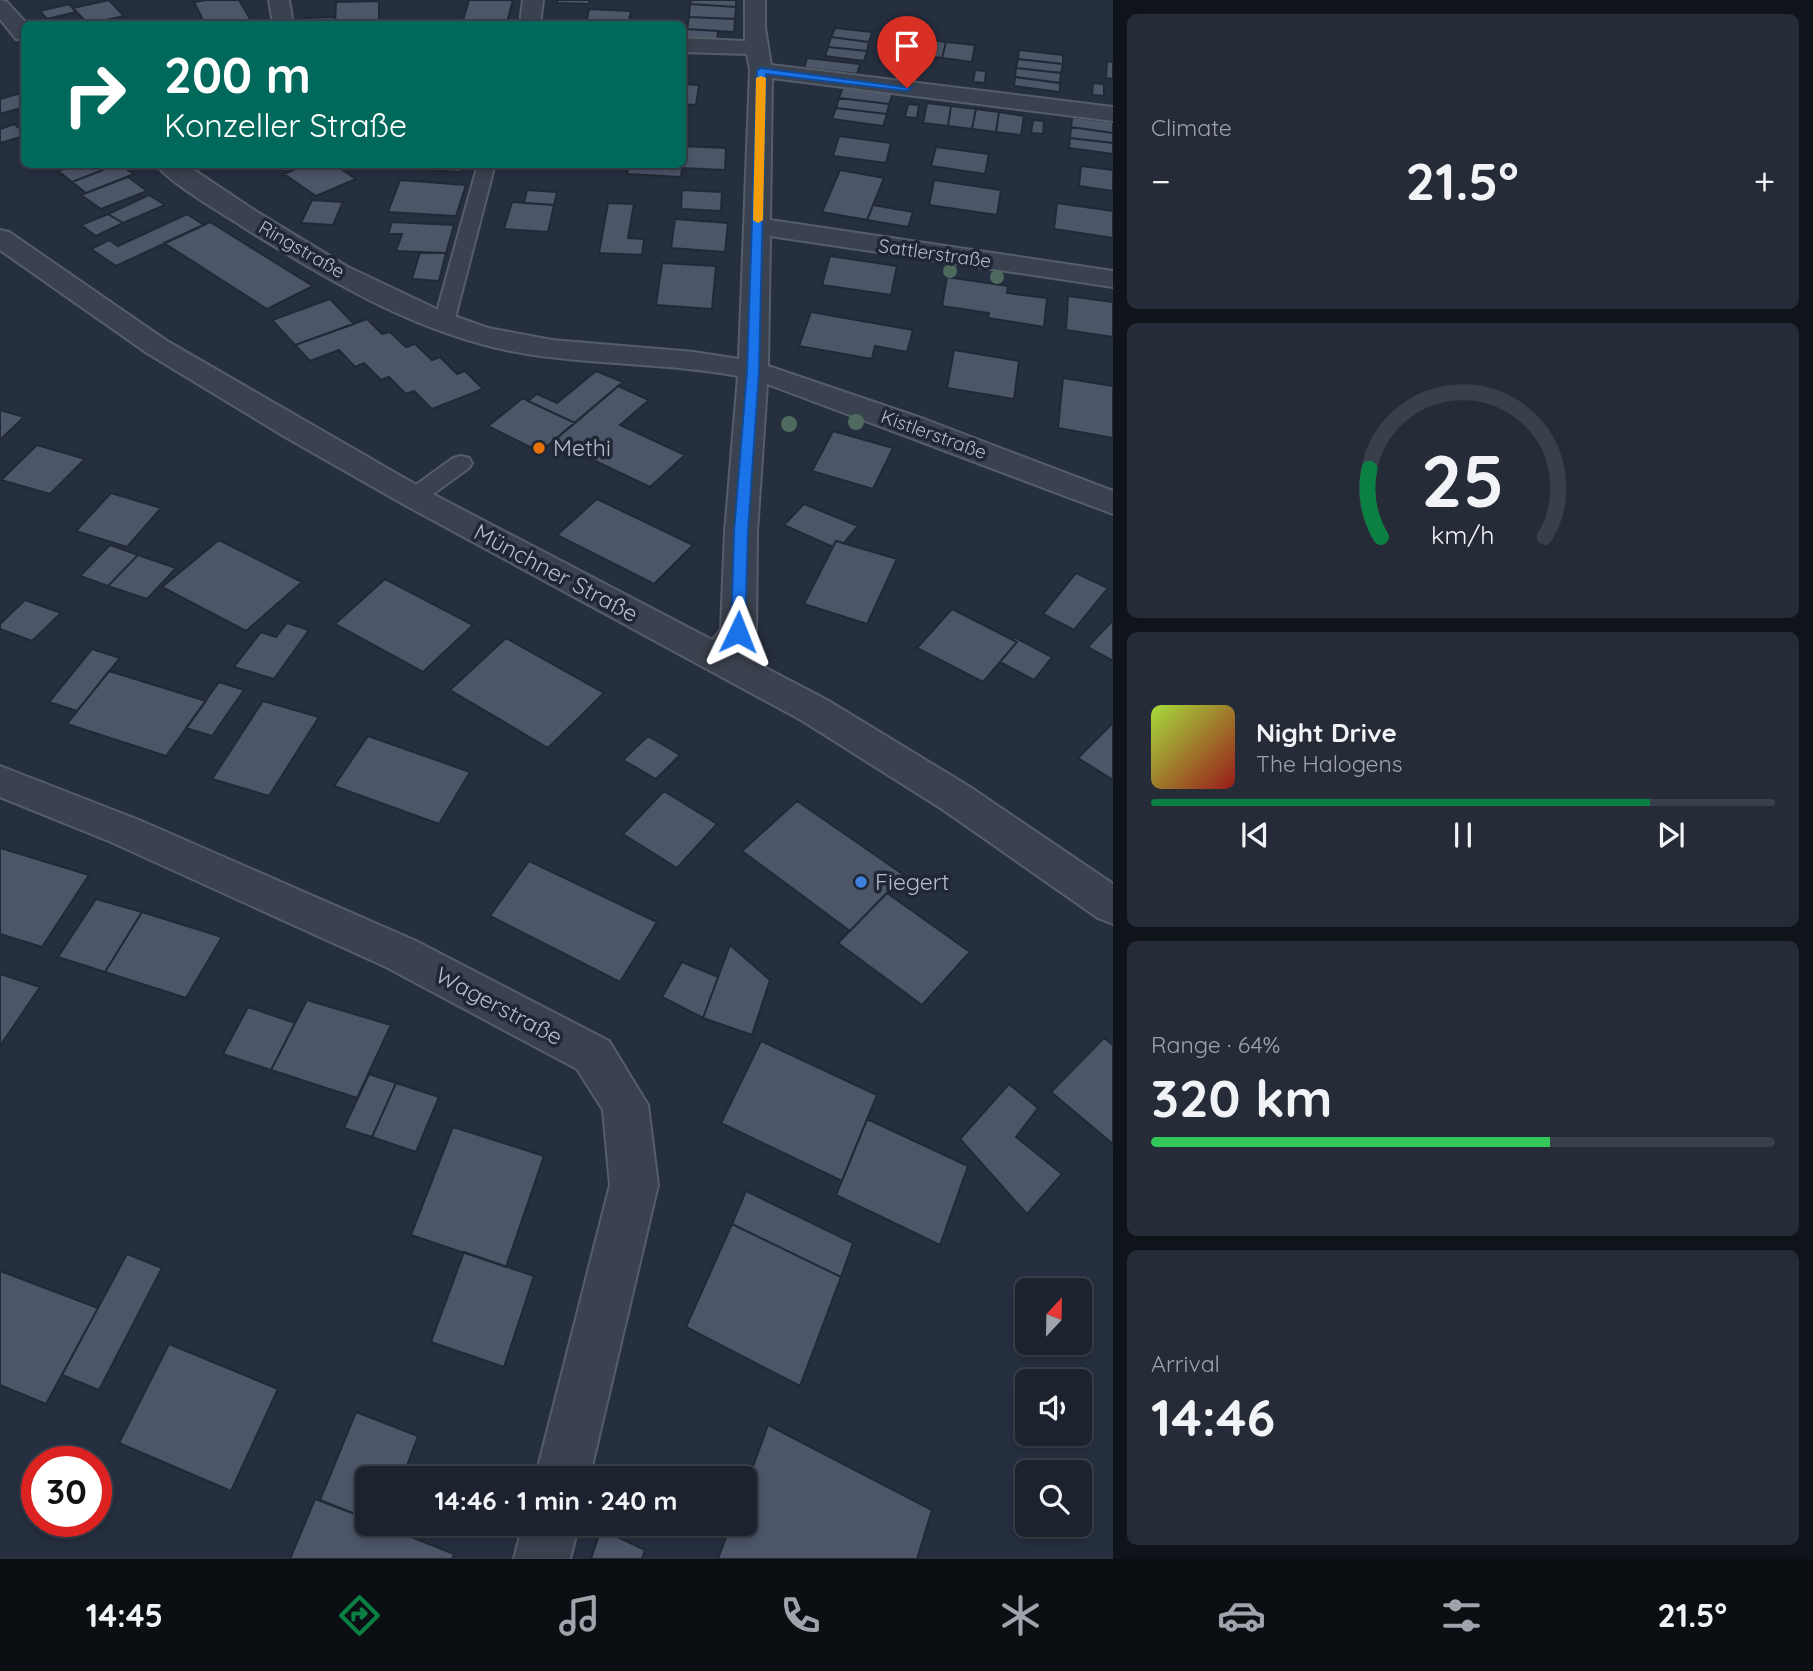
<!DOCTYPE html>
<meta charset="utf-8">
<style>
:root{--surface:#1c232f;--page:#252b37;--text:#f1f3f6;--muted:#a0a4aa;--line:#3a404b;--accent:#0b8043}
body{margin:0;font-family:Quicksand,sans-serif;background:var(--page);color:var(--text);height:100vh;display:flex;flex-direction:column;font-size:26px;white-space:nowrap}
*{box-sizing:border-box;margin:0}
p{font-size:23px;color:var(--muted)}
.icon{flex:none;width:38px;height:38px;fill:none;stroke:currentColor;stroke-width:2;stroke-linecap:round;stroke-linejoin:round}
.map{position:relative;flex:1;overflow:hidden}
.sheet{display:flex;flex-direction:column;gap:14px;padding:14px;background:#0f131a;width:700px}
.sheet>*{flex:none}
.hud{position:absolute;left:21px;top:21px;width:665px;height:147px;border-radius:10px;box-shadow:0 4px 10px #0003,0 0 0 2px var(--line);background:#00695c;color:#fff;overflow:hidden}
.needle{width:46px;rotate:22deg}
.buttons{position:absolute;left:1015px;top:1278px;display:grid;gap:14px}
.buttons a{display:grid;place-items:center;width:77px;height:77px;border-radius:10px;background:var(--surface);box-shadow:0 4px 10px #0003,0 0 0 2px var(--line);font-size:35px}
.speed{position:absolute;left:21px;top:1446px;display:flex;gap:14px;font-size:35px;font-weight:700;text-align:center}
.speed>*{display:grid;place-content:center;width:91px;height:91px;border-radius:50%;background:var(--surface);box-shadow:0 4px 10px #0003,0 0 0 2px var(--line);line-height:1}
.speed .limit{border:10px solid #d22;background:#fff;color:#111}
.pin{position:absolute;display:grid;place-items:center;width:60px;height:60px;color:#fff;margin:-72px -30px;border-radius:50% 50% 50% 0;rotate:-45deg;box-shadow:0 0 7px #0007}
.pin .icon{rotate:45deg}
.me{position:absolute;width:77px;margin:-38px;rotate:2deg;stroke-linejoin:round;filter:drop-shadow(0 0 5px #0008)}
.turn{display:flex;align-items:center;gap:24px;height:147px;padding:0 28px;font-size:32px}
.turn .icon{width:91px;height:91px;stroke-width:2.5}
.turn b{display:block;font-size:49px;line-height:60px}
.big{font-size:52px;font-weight:700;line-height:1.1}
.sheet .tile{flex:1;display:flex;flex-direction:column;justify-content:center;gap:10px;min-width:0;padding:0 24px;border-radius:10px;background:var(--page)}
.sheet .dial{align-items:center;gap:0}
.dial svg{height:182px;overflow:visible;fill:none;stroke:var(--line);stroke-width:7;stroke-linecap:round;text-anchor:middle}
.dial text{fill:var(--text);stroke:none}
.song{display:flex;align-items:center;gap:21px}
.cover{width:84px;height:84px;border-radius:10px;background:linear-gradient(135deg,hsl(80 70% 55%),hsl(0 70% 35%))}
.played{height:7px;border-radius:4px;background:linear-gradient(90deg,var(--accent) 80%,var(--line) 80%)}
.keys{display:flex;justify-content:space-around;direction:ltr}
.heat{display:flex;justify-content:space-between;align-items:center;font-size:38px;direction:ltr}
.charge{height:10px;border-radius:5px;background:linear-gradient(90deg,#34c759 64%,var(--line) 0)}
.trip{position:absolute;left:355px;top:1466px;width:402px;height:70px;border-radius:10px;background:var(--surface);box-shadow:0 4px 10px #0003,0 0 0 2px var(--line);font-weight:700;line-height:70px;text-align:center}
.dock{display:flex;height:112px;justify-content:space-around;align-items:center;background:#0b0e13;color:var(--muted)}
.dock .icon{width:49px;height:49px}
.dock .active{color:var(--accent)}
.dock b{font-size:32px;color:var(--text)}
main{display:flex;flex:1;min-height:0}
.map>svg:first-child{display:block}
.building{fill:#4c5668;stroke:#212936;stroke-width:2}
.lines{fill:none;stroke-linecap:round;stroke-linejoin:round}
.service-casing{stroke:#555d6a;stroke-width:4}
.minor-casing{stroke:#555d6a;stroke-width:4}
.tertiary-casing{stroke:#555d6a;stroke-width:4}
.service{fill:#3a424f;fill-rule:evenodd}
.minor{fill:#3a424f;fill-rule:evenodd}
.tertiary{fill:#3a424f;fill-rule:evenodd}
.tree{fill:#4e6a5f}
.route{fill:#1a73e8;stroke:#114b97;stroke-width:2}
.slow{fill:#f59e0b}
.food-dot{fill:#e8710a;stroke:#1f2734;stroke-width:2.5}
.shop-dot{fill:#3f7fe0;stroke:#1f2734;stroke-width:2.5}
.labels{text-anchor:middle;stroke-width:7;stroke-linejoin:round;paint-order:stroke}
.far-street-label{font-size:19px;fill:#b6bdca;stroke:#1f2734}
.poi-label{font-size:23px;fill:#b6bdca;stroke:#1f2734;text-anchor:start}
.street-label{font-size:23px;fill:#b6bdca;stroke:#1f2734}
</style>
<main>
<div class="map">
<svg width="1113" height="1559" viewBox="0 0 1113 1559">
<rect width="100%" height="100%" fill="#262f3f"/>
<path class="building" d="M109 0 124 16 88 24 73 8Z
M206 0H239L253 24H205L194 2Z
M469 0H513L507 22 463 20Z
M557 0H590L589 4 557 3Z
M691 0H736V7L690 4Z
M379 1V23L335 24 336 2Z
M69 4 76 12 47 19 40 11Z
M690 4 736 7 735 19 689 17Z
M589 9 631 11 628 24H586Z
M335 17V24H306V18Z
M689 17 735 19 734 32 687 29Z
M835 28 872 32 869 42 831 37Z
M687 29 718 31 717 41 686 40Z
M831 37 869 42 867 51 828 47Z
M916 38 946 42 942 58 912 55Z
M946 42 975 45 972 62 942 58Z
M828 47 867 51 864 61 825 56Z
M1019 50 1063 55V64L1018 59Z
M807 58 860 64 857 74 804 68Z
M1018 59 1063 64 1061 73 1016 68Z
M892 60 904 61 901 73 889 71Z
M1107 61 1113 62V79L1106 78Z
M1016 68 1061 73 1060 83 1015 77Z
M975 70 986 71 985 83 973 82Z
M1015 77 1060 83V92L1014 86Z
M1093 83 1104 84V96L1092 95Z
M682 84 699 85 696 105 682 104Z
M843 87 893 93 889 104 839 98Z
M24 92V107L0 114V99Z
M839 98 889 104 887 114 836 108Z
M927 103 951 106 948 126 923 123Z
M908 104 919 105 917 118 905 117Z
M951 106 976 109 972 129 948 126Z
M836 108 887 114 883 126 832 119Z
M976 109 999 112 996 132 972 129Z
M999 112 1024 116 1021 135 996 132Z
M1072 117 1113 122V133L1071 127Z
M1033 120 1044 121 1043 134 1031 133Z
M14 124 24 132V136L0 143V129Z
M1071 127 1113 133V143L1070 138Z
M839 136 891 143 886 163 833 156Z
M1070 138 1113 143V154L1069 148Z
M682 146 726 148 725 170 682 168 681 177 627 174 629 164H682Z
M936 147 989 154 985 174 931 166Z
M77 164H118L72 182 58 171Z
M118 164 134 174 86 193 72 182Z
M307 164H333L356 179 316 196 284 174Z
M397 164H464L461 172 396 168Z
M1081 166 1113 170V191L1079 186Z
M840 170 884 178 867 220 822 212Z
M128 177 147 191 101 209 81 195Z
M400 180 466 185 456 216 388 212Z
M934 180 1001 190 997 215 929 205Z
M527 190 557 192 554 205 524 203Z
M682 190 722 192 721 211 681 209Z
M149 195 165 205 123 223 108 214Z
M312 200 343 202 333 225 301 223Z
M512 202 554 205 548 232 504 229Z
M608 203 634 204 628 238 644 239 642 255 599 253Z
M1057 203 1113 211V238L1054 229Z
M873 205 913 212 908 227 867 220Z
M108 214 123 223 96 236 81 225Z
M187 214 204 225 116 266 91 249 109 240 118 246Z
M675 219 728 223 725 252 671 248Z
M210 222 313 286 267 309 164 243Z
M392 222 454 225 446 253 396 251 402 234H388Z
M420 252 446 253 439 281 412 279Z
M830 256 897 266 891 295 822 285Z
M662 263 716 266 712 309 656 305Z
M947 277 1008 286 1007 293 1047 298 1044 327 988 318 989 313 942 306Z
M1068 296 1113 302V337L1066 330Z
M330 299 354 324 295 345 272 320Z
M811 312 913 330 907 352 875 346 872 359 799 346Z
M367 319 382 334 390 332 406 347 415 344 432 360 440 357 457 374 465 371 483 389 432 409 414 391 406 394 389 377 381 380 364 363 355 367 339 350 310 361 295 345Z
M954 350 1019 361 1014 399 947 388Z
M596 371 623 382 575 423 528 401 537 394 557 403Z
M1063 378 1113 386V438L1058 428Z
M618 386 649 400 620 425 685 455 650 487 553 441Z
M523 398 528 401 575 423 540 452 488 426Z
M0 410 24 417 0 440Z
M833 431 893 448 873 489 812 471Z
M37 445 85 459 50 494 1 480Z
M111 493 161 508 127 547 76 531Z
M597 499 693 545 654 584 557 535Z
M804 504 858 526 844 543 836 541 833 547 784 525Z
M219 540 302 582 246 631 162 587Z
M836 541 897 559 867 624 804 604Z
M110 545 138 555 108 586 80 576Z
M138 555 176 568 147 599 108 586Z
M1076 573 1108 588 1074 630 1043 614Z
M385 579 473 625 423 672 335 624Z
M25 600 61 613 32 641 0 629V624Z
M952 609 1017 642 983 682 917 648Z
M1113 620V661L1088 647Z
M287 623 309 630 274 679 234 667 261 632 276 637Z
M1014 637 1052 657 1034 680 1000 662 1017 642 1012 639Z
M506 638 604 693 548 748 450 690Z
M92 649 120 658 77 711 49 702Z
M109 671 206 701 166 756 67 724Z
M219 682 244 690 212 736 186 728Z
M263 701 319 717 269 796 212 779Z
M1113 723V780L1078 758Z
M368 736 470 772 439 824 334 786Z
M648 736 680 755 656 779 623 760Z
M664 791 717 824 677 868 623 834Z
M797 801 904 875 850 931 742 851Z
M0 848 89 875 42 947 0 934Z
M529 861 657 922 620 982 490 916Z
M887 893 970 952 922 1005 838 943Z
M96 899 142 912 105 972 58 957Z
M142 912 222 937 186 998 105 972Z
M730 945 770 980 752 1035 703 1018Z
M682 962 718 977 703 1018 662 997Z
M0 974 40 987 0 1046Z
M307 1000 391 1025 357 1098 271 1070Z
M248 1007 295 1023 271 1070 223 1054Z
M1104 1038 1113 1045V1144L1051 1092Z
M761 1041 877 1095 842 1181 721 1123Z
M369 1074 396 1083 372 1137 344 1128Z
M396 1083 439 1097 416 1152 372 1137Z
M1009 1084 1038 1108 1016 1137 1062 1174 1027 1214 960 1139Z
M867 1119 968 1166 940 1245 836 1195Z
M453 1127 544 1156 506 1267 411 1235Z
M746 1191 853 1243 841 1277 732 1224Z
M732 1224 841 1277 800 1386 686 1327Z
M464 1252 534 1276 504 1367 431 1342Z
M127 1254 162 1268 99 1390 62 1375Z
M0 1271 98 1308 46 1404 0 1385Z
M169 1344 278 1389 231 1491 119 1443Z
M356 1412 418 1436 402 1479H368V1519L320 1500Z
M768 1425 932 1510 917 1559H718L731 1524H746V1486Z
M315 1499 368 1519V1524H379L454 1554 452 1559H290Z
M601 1529 645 1550 642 1559H591Z"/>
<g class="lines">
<g class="service-casing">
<path id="service" d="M478 164H495L454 322 444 328 434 322Z
M461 456 469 458 472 463 469 468 422 502H406L403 497 406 492 453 458Z"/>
</g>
<g class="minor-casing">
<path id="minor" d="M0 0 7 2 27 24H24V40L16 39 0 19Z
M269 0H289L293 24H273Z
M523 0H543L540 24H520Z
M745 0H765V28L771 65 1113 107V121L772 78 770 220 1113 271V287L770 236 768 366 924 419 1113 491V514L767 384 757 532 756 632 730 667 717 671 704 667 699 658 721 629 725 532 738 376C668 363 597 365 527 354 427 338 336 285 251 232 229 217 170 184 156 164H185L257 212 348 267 443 312 488 328 552 340 694 352 739 359 750 70 747 54 682 52V38L745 41Z
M0 766 139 820 416 941 609 1041 648 1105 658 1185 589 1479H535L610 1185 603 1110 577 1069 386 967 111 842 0 797Z
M523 1524H579L570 1559H514Z"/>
</g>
<g class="tertiary-casing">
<path id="tertiary" d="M0 230 9 232 167 341 425 490 827 700 970 787 1113 884V924L1098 918 942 809 801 720 403 504 287 438 147 353 0 250Z"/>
</g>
<use href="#service" class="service"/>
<use href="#minor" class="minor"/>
<use href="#tertiary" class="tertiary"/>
</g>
<g class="tree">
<circle cx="950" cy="271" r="7"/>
<circle cx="997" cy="277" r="7"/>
<circle cx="856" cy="422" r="8"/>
<circle cx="789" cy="424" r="8"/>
</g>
<path class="route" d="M761 68 912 88 907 91 766 74 759 371 748 532 745 632 738 637 731 632 734 532 747 371 757 70Z"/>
<path class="slow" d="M761 76 766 78 763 220 758 223 753 220 756 78Z"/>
<circle class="food-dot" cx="539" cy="448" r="7"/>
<circle class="shop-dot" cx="861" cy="882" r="7"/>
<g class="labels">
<g class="far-street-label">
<text transform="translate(302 249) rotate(30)" y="7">Ringstraße</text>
<text transform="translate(935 253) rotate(8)" y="7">Sattlerstraße</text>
<text transform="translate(934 434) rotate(20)" y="7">Kistlerstraße</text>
</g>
<g class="poi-label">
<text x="553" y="456">Methi</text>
<text x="875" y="890">Fiegert</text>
</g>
<g class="street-label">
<text transform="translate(556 573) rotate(28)" y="8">Münchner Straße</text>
<text transform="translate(499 1006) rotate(28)" y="8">Wagerstraße</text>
</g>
</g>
</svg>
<div class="buttons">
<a><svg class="needle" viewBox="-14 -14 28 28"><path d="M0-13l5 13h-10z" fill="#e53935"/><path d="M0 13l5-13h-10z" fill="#a0a4aa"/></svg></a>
<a><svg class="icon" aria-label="sound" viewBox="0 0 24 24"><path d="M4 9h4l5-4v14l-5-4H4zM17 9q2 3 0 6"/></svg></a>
<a><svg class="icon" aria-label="search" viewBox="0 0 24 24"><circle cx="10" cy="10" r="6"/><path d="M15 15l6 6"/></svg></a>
</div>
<div class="speed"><div class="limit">30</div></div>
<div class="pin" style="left:907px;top:88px;background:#d93025"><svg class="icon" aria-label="arrive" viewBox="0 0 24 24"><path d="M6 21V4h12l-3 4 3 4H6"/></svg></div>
<svg class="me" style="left:738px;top:632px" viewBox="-20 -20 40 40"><path d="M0-17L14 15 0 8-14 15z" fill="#1a73e8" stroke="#fff" stroke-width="4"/></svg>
<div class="trip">14:46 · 1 min · 240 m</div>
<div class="hud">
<div class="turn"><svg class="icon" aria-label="right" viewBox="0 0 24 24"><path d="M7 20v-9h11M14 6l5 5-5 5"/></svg><div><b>200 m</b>Konzeller Straße</div></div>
</div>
</div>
<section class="sheet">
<div class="tile"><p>Climate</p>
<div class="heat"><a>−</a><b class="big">21.5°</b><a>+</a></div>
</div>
<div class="tile dial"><svg viewBox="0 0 100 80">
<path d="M14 69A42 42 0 1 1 86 69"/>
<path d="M14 69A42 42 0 0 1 9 39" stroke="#0b8043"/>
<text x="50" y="56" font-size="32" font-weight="700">25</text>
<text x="50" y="72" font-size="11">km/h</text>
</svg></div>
<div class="tile">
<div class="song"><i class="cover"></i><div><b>Night Drive</b><p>The Halogens</p></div></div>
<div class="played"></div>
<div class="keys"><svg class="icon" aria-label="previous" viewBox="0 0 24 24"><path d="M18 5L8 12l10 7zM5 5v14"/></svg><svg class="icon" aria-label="pause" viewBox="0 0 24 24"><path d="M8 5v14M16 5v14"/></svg><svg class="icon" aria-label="next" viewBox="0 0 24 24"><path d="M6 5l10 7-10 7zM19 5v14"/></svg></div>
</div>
<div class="tile"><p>Range · 64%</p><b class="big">320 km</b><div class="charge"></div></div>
<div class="tile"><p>Arrival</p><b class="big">14:46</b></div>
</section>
</main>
<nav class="dock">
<b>14:45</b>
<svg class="icon active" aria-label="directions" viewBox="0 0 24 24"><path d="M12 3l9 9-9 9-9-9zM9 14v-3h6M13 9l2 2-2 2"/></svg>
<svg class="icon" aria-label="music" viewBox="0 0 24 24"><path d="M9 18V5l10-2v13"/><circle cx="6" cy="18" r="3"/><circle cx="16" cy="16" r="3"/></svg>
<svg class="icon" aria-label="phone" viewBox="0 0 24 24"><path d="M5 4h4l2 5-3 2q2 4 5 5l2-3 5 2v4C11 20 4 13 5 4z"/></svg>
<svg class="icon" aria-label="climate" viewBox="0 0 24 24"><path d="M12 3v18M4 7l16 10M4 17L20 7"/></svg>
<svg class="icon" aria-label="car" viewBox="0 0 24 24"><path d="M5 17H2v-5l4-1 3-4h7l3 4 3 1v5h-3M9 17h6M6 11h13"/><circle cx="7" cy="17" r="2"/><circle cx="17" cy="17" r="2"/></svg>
<svg class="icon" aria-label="filters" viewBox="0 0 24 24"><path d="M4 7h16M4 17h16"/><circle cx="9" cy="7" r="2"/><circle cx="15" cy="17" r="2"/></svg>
<b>21.5°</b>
</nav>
